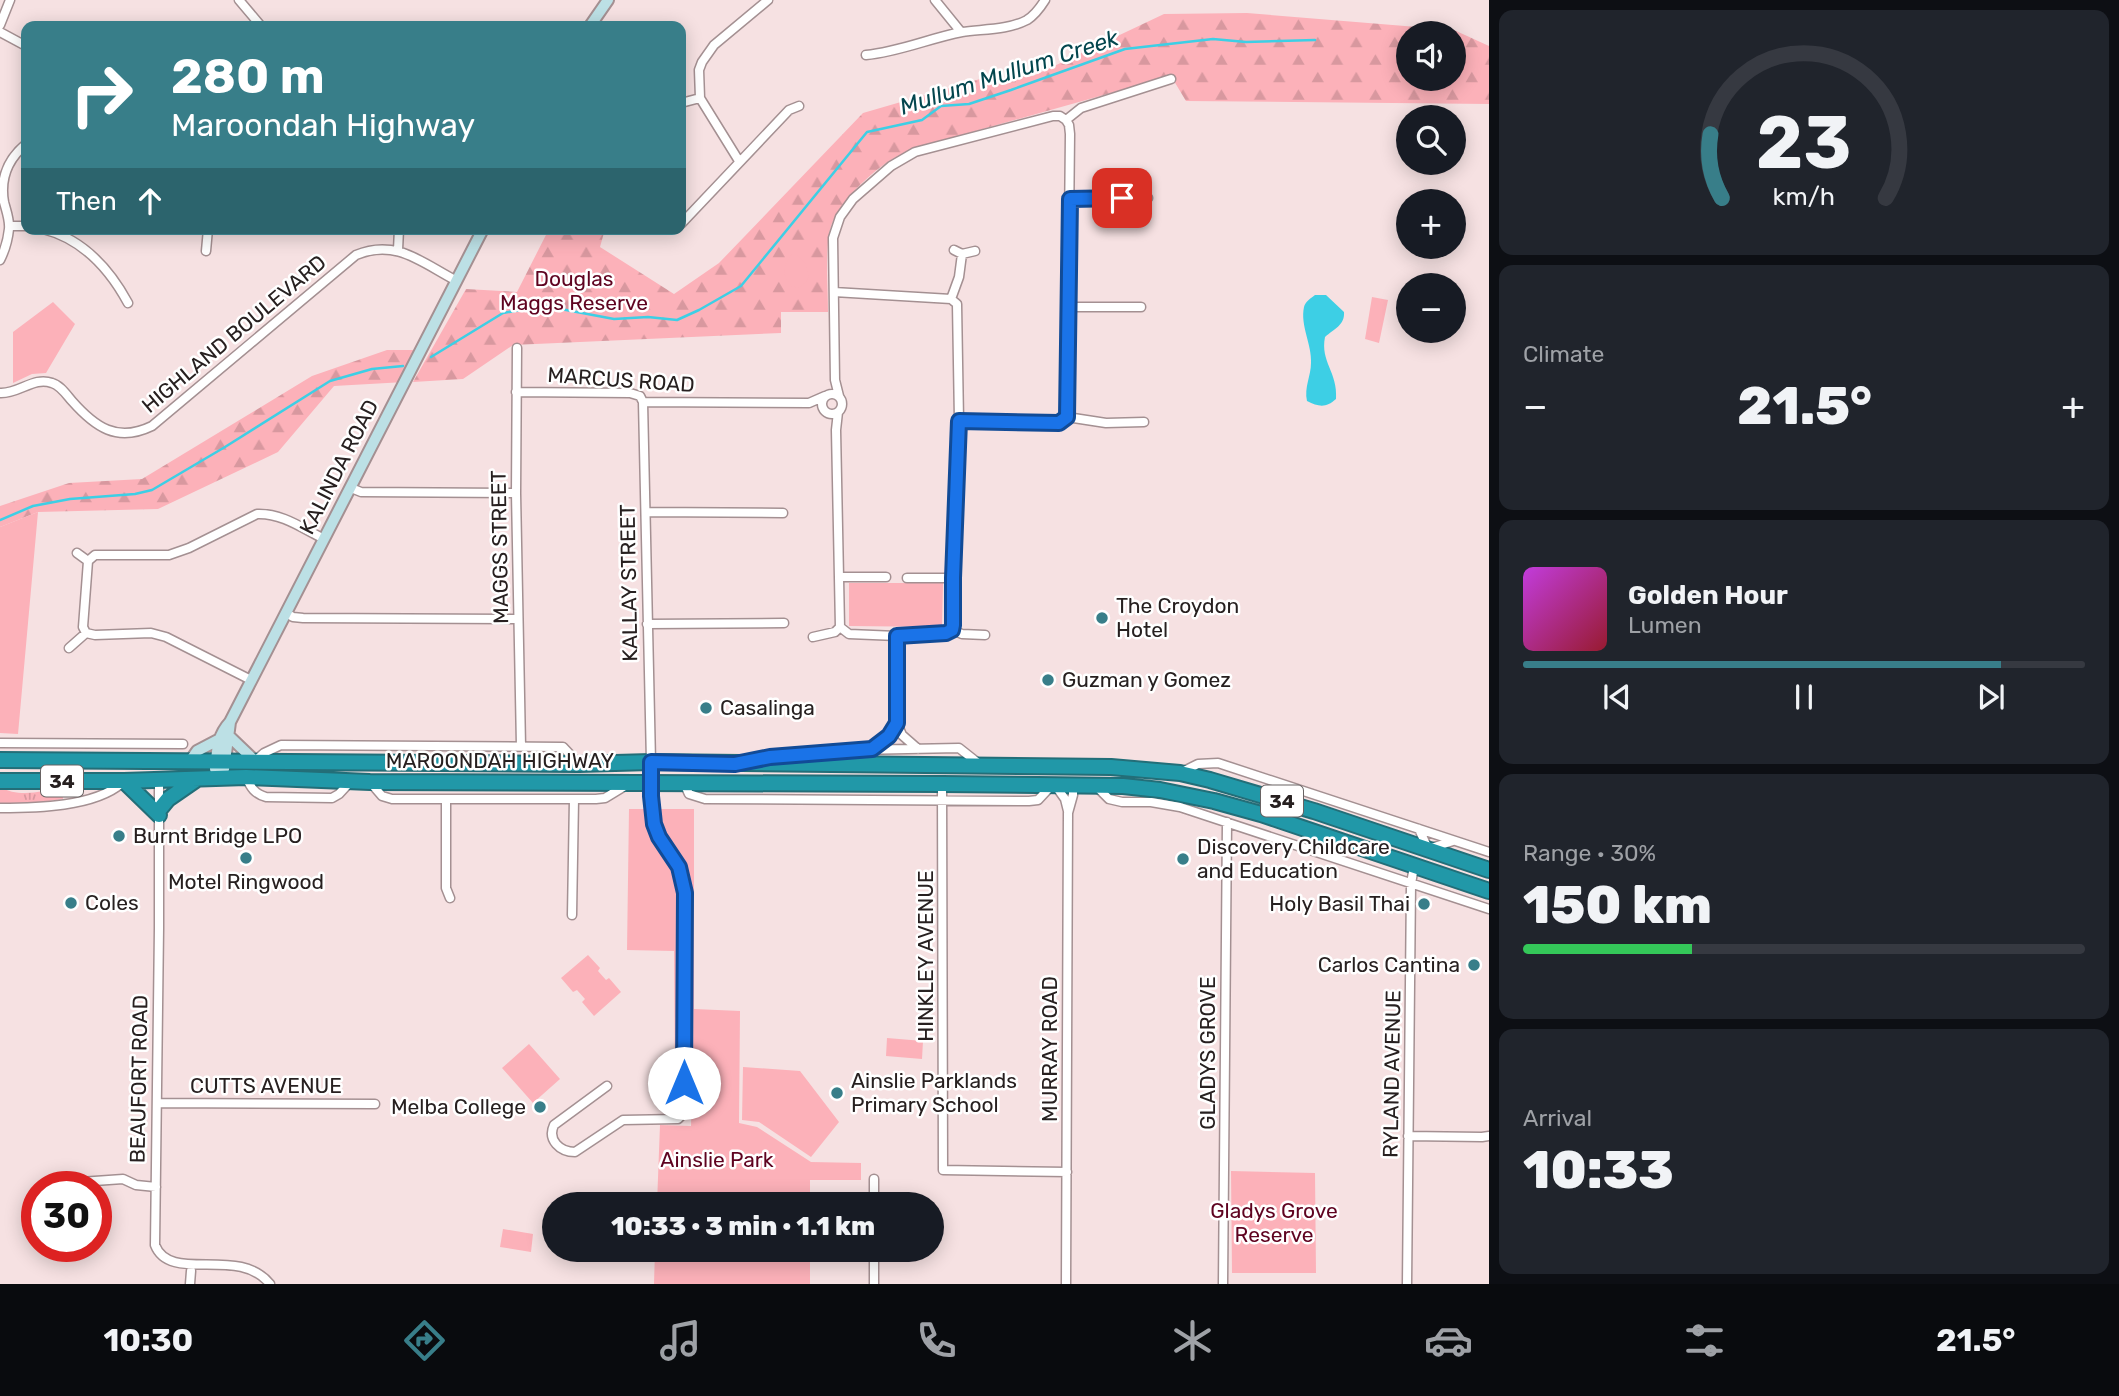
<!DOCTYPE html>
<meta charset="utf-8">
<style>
:root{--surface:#171b24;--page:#20242c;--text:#f1f3f6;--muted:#9ea1a6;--line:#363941;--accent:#387e89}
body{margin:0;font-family:Rubik,sans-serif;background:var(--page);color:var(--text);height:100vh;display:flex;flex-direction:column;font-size:26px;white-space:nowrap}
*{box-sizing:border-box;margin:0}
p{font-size:23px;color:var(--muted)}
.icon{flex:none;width:38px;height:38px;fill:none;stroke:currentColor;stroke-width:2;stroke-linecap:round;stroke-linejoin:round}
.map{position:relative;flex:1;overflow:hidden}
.panel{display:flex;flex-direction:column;gap:10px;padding:10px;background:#0d0f14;width:630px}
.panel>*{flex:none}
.guide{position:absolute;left:21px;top:21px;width:665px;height:214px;border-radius:14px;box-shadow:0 4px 18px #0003;background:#387e89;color:#fff;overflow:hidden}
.fabs{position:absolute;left:1396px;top:21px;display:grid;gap:14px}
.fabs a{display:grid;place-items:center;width:70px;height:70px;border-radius:50%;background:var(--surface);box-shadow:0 4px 18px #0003;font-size:35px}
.speed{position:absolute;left:21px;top:1171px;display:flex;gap:14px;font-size:35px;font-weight:700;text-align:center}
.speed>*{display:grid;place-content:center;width:91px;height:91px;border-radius:50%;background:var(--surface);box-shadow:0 4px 18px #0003;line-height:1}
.speed .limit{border:10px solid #d22;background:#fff;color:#111}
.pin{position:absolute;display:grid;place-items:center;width:60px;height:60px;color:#fff;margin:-30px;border-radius:14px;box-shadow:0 4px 10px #0006}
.me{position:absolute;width:77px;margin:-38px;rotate:0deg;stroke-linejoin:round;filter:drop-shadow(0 0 5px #0008)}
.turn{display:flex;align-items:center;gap:24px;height:147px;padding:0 35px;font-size:32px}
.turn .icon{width:91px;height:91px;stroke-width:2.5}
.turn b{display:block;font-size:49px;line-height:60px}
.then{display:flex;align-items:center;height:66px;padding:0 35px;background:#0003;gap:14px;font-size:26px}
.big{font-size:52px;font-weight:800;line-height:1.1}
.panel .tile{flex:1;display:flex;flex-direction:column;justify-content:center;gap:10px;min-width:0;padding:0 24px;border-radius:14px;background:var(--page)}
.panel .dial{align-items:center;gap:0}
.dial svg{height:182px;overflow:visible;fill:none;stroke:var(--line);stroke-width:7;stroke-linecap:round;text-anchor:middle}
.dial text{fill:var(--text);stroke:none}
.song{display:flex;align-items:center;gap:21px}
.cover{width:84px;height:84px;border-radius:10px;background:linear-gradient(135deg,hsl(290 70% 55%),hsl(350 70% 35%))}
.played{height:7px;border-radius:4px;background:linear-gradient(90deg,var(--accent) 85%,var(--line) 85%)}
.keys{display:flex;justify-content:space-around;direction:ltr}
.heat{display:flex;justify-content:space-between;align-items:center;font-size:38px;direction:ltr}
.charge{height:10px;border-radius:5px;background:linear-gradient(90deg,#34c759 30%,var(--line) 0)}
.trip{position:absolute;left:542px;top:1192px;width:402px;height:70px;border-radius:35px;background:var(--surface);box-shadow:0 4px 18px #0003;font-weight:800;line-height:70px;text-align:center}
.tabs{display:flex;height:112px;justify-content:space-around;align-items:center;background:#090b0e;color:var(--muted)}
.tabs .icon{width:49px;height:49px}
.tabs .on{color:var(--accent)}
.tabs b{font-size:32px;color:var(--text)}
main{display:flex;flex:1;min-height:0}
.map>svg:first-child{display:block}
.grass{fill:url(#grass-tufts)}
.forest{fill:url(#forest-firs);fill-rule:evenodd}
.park{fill:#fcb1b9}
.water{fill:#3dcfe5}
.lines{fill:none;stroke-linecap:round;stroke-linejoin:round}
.stream{stroke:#3dcfe5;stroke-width:2.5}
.street-casing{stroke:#a49092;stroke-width:11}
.secondary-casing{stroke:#a49092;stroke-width:14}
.highway-casing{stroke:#236e78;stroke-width:18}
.street{stroke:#fff;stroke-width:8}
.secondary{stroke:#bce0e5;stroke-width:10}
.highway{stroke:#2198a8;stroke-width:14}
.route-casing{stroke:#114b97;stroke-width:18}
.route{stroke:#1a73e8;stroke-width:12}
.poi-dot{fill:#387e89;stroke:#fff;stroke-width:2.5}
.labels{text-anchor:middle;stroke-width:5;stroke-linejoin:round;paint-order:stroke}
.shield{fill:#fff;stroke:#686363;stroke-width:2}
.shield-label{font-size:19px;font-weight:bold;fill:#272020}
.park-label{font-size:21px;fill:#5f0320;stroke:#fff}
.street-label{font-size:21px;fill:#272020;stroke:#fff}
.poi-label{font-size:21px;fill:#272020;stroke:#fff;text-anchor:start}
.water-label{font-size:23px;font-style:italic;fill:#03464e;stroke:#fff}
</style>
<main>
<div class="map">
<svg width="1489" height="1284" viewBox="0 0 1489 1284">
<defs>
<pattern id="grass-tufts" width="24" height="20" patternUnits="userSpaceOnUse" patternTransform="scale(1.75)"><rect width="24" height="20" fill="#fcb1b9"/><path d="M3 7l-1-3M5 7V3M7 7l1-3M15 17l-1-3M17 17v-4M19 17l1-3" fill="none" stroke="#d8989f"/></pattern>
<pattern id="forest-firs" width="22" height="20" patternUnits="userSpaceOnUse" patternTransform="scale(1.75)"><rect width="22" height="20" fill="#fcb1b9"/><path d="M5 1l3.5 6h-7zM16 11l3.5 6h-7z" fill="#d8989f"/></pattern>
</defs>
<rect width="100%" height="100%" fill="#f6e1e2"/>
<path class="grass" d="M0 787C19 798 42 791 62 788L63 799 28 804H0Z"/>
<path class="forest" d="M1247 13 1454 30 1489 46V104L1186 101 1171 76 919 147C911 151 902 154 894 158 872 171 836 204 830 230 825 250 828 290 828 312H781V333L513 345 463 379 413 382 466 289 517 292 549 229H605L600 247 674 294 719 263 863 113 980 79 1033 76 1164 14ZM1409 33H1454V79H1409Z
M387 350H421L405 382 334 386 278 452 158 509 38 512 0 527V506L69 483 142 479 312 376Z"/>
<path class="park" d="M792 254H796L806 264 809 276 806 282 799 288 791 286C782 274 782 267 792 254Z
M1372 297 1388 300 1379 343 1365 339Z
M53 302 75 324 46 373 32 374 13 383V332Z
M38 512 18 734 0 733V527Z
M849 583H943L942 627 849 626Z
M629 809H694V1009L740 1011 739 1123 757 1127 811 1162 861 1163V1180H810V1204H657L660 1125 691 1126 692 1084 675 1083 674 951 627 950Z
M588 955 600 968 598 971 606 980 609 978 621 992 594 1016 582 1002 585 999 577 990 573 992 561 978Z
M887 1038 923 1041 922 1059 886 1056Z
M529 1044 560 1079 533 1103 502 1068Z
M743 1067 800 1071 839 1122 811 1157 759 1122 742 1120Z
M1231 1171 1315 1173 1316 1273H1232Z
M503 1229 533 1234 531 1252 500 1247Z
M655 1250H810V1284H654Z"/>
<path class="water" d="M1315 295H1326L1344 312C1345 325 1334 329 1325 337 1320 362 1338 372 1336 399 1326 408 1319 407 1307 401 1304 387 1311 376 1311 363 1312 344 1300 326 1304 307 1305 302 1311 298 1315 295Z"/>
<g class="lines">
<path class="stream" d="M431 357 503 313 526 309 545 306 614 319 648 317 677 320 699 310 741 286 867 132 922 120 941 106 969 104 1011 90 1125 49 1213 39 1246 42 1315 40
M0 520 33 506 70 499 135 494 152 490 225 447 330 381 372 369 403 366"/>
<g class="street-casing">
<path id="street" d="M239 0 261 26
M935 0 961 32
M0 25 10 0
M0 32 26 46
M866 55C899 52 930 38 962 32 983 29 1008 30 1027 20 1035 15 1040 8 1045 0
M681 103 700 98
M739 161 700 98 699 70 702 62 714 45 768 0
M1070 199 1148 198
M681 224 789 110 799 106
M10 226H26
M43 229C83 239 109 268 128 303
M398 250 399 229
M954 250 962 254 975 251
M206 251 208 229
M0 260C5 250 8 239 9 229 10 220 6 210 4 202 0 179 8 159 26 144
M834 292 951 299 957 304 959 421 953 578V625L952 630 939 635 897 636
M951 299 959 277 962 254
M1068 307H1141
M517 348 516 493 521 746
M516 392 630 393 640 396 643 402 809 403 825 396
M0 393C19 394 34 376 52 383 60 385 66 394 72 401 95 427 117 443 152 426L356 255C396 238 422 263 457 281
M822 404a10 10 0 1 1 20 0a10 10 0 1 1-20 0Z
M839 396 835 380 833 238 840 217 853 199 891 166 915 152 1053 116H1060L1066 120 1081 108 1171 79
M643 402 651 762
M838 412 836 430 840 627 849 634 897 636V723L902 735 918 749
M1067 417 1106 423 1144 422
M959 421 1060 423 1067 417 1070 134 1069 125 1066 120
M351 488 361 492 516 493
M646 512 783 513
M77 553 88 561
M839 577H886
M907 578H953
M286 613 293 617 303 618 518 619
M647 624 784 623
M952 630 962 634 985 635
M813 637 835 632 840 627
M69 648 86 633
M251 680 166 637 151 633 95 635 86 633 83 627 88 561 95 555H169L189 548 257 514C282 513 302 528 324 539
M0 743 183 744
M872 749 889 736 897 723
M765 758 856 750 959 748 978 763
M255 761 264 753 281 745 563 747 579 764
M1182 772 1198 764 1218 763 1489 852
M246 777C251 788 255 794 266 797L332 798 339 794 351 781
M159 780V928L155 1245C170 1284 239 1245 270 1284
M370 782 382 796 392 799H596L605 798 628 784
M684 783 689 794 705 799 1029 801 1038 800 1052 785
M942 784 943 1170 1067 1172
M1055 785 1065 799 1068 811
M1097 787 1109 799 1122 802H1151L1180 807 1489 909
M446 799V888L450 898
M0 808C36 808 94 807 122 783
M1419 829 1428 849 1453 841
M572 915 574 799
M607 1086 554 1125C547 1140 560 1152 575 1152L623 1120 678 1119 684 1113 685 893 679 867 659 837 654 824 651 782
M157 1103 375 1104
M1408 1136 1482 1137 1489 1136
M66 1183 123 1179 136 1185 156 1187
M874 1204V1179
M190 1284 191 1271
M874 1284V1250
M1066 1284 1068 813 1073 795V785
M1223 1284 1227 822
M1407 1284 1411 884 1414 866"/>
</g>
<g class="secondary-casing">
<path id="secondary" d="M590 26 608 0
M229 736 255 761
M190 761 197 751 218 740
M215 769C217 751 217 736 230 722L483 229
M224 769 230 722"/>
</g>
<g class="highway-casing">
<path id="highway" d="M0 760 579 764 651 762 1111 767 1180 773 1210 780 1314 811 1489 870
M0 781H124L246 777 370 782 942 784 1123 786 1160 790 1214 801 1261 814 1489 891
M124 781 159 815
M159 810 168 799 197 779"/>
</g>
<use href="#street" class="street"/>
<use href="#secondary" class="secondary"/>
<use href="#highway" class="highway"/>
</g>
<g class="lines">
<g class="route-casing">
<path id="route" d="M684 1083 685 893 679 867 659 837 654 824 651 796V762L735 764 770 757 872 749 889 736 897 723V636L946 633 952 630 953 625V578L959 421 1059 423 1067 417 1070 199 1122 198"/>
</g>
<use href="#route" class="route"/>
</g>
<g class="poi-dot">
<circle cx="1102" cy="618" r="7"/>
<circle cx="1048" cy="680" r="7"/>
<circle cx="706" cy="708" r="7"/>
<circle cx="119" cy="836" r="7"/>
<circle cx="246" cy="858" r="7"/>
<circle cx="1183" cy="859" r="7"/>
<circle cx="71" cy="903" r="7"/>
<circle cx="1424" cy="904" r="7"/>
<circle cx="1474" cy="965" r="7"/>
<circle cx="837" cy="1093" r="7"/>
<circle cx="540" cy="1107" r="7"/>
</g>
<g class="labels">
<g class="shield">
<rect x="41" y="765.5" width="42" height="31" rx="5"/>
<rect x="1261" y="785.5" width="42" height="31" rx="5"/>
</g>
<g class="shield-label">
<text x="62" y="788">34</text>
<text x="1282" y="808">34</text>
</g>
<g class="park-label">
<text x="574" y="286">Douglas<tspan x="574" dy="24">Maggs Reserve</tspan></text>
<text x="717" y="1167">Ainslie Park</text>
<text x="1274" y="1218">Gladys Grove<tspan x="1274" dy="24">Reserve</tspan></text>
</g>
<g class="street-label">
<text transform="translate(234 334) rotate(-40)" y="7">HIGHLAND BOULEVARD</text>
<text transform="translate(621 380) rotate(4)" y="7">MARCUS ROAD</text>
<text transform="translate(339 467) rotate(-63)" y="7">KALINDA ROAD</text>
<text transform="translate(500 547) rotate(-91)" y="7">MAGGS STREET</text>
<text transform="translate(629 583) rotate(-91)" y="7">KALLAY STREET</text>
<text x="500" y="768">MAROONDAH HIGHWAY</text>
<text transform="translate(926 956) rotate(-90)" y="7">HINKLEY AVENUE</text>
<text transform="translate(1050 1049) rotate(-90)" y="7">MURRAY ROAD</text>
<text transform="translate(1208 1053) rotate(-90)" y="7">GLADYS GROVE</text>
<text transform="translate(1392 1074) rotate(-89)" y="7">RYLAND AVENUE</text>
<text transform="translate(139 1079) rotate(-89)" y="7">BEAUFORT ROAD</text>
<text x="266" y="1093">CUTTS AVENUE</text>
</g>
<g class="poi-label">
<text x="1116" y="613">The Croydon<tspan x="1116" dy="24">Hotel</tspan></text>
<text x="1062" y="687">Guzman y Gomez</text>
<text x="720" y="715">Casalinga</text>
<text x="133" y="843">Burnt Bridge LPO</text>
<text x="1197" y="854">Discovery Childcare<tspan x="1197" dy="24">and Education</tspan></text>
<text x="246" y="889" text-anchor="middle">Motel Ringwood</text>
<text x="85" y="910">Coles</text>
<text x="1410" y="911" text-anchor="end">Holy Basil Thai</text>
<text x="1460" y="972" text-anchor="end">Carlos Cantina</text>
<text x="851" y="1088">Ainslie Parklands<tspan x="851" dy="24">Primary School</tspan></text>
<text x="526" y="1114" text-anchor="end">Melba College</text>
</g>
<g class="water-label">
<text transform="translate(1009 72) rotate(-18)" y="8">Mullum Mullum Creek</text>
</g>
</g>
</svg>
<div class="fabs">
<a><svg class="icon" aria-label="sound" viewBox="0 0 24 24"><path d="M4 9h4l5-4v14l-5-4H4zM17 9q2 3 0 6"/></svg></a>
<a><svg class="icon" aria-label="search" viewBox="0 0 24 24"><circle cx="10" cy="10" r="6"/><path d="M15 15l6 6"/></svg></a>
<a>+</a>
<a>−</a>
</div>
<div class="speed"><div class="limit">30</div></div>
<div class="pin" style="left:1122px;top:198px;background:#d93025"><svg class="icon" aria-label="arrive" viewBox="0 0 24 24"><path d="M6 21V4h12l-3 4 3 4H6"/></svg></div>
<svg class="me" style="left:684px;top:1083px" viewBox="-20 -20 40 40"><circle r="19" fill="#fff"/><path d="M0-13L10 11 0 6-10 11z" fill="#1a73e8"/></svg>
<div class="trip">10:33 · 3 min · 1.1 km</div>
<div class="guide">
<div class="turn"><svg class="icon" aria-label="right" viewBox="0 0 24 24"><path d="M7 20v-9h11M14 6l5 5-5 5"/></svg><div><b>280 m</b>Maroondah Highway</div></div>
<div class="then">Then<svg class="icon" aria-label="ahead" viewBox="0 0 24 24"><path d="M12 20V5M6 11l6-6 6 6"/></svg></div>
</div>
</div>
<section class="panel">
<div class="tile dial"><svg viewBox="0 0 100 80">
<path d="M14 69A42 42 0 1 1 86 69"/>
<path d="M14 69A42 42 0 0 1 9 41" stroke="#387e89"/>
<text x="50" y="56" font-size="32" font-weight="700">23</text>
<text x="50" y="72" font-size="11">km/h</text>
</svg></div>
<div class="tile"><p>Climate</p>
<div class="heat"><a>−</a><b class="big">21.5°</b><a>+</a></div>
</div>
<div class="tile">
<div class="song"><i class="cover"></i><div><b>Golden Hour</b><p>Lumen</p></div></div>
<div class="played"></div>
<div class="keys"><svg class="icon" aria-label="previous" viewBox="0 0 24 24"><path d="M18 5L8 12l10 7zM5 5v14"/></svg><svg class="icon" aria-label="pause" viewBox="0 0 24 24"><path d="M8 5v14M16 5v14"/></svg><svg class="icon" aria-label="next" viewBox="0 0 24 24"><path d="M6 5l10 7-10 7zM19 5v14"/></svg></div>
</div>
<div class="tile"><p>Range · 30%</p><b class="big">150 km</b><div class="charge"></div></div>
<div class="tile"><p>Arrival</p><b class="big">10:33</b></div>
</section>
</main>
<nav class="tabs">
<b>10:30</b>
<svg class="icon on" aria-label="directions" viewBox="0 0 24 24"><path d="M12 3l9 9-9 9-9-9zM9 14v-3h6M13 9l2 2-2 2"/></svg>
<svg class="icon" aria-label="music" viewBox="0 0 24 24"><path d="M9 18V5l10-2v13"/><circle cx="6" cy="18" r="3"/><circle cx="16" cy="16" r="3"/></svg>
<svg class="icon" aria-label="phone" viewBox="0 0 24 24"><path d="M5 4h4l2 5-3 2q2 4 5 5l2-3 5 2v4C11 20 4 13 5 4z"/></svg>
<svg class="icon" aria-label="climate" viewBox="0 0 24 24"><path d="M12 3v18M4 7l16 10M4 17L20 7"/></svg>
<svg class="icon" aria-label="car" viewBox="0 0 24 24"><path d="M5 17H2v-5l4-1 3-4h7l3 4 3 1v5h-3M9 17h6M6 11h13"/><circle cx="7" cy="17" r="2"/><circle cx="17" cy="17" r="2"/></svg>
<svg class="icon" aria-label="filters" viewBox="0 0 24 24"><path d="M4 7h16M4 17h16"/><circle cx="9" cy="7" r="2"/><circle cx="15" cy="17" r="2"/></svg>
<b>21.5°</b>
</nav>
